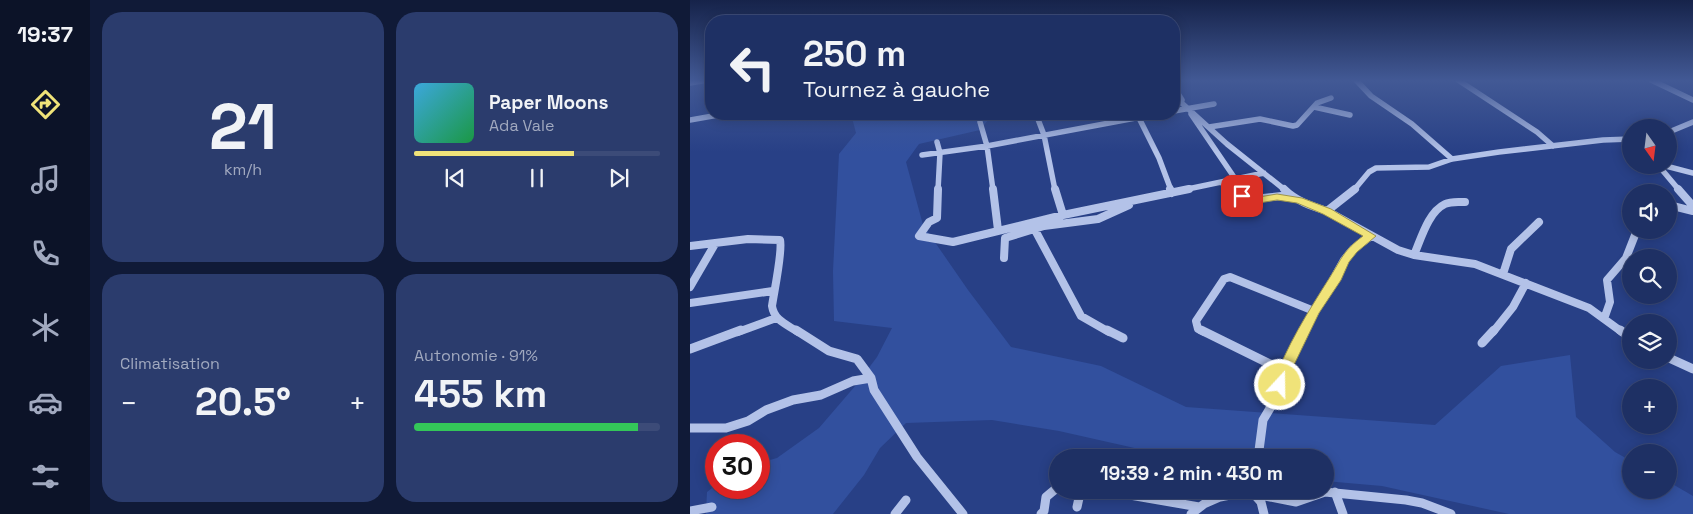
<!DOCTYPE html>
<html lang="fr">
<meta charset="utf-8">
<style>
:root{--surface:#1e3064;--page:#2b3c6d;--text:#f1f3f6;--muted:#a1a9bf;--line:#3c4b78;--accent:#f0e379}
body{margin:0;font-family:"Space Grotesk",sans-serif;background:var(--page);color:var(--text);height:100vh;display:flex;flex-direction:column;font-size:19px;white-space:nowrap}
*{box-sizing:border-box;margin:0}
p{font-size:16px;color:var(--muted)}
.icon{flex:none;width:28px;height:28px;fill:none;stroke:currentColor;stroke-width:2;stroke-linecap:round;stroke-linejoin:round}
.map{position:relative;flex:1;overflow:hidden}
.panel{display:flex;flex-direction:column;gap:12px;padding:12px;background:#101a37;width:600px}
.panel>*{flex:none}
.banner{position:absolute;left:15px;top:15px;width:475px;height:105px;border-radius:20px;box-shadow:0 2px 12px #0003,0 0 0 1px var(--line);background:#1e3064;color:var(--text);overflow:hidden}
.needle{width:32px;rotate:166deg}
.tools{position:absolute;left:932px;top:119px;display:grid;gap:10px}
.tools a{display:grid;place-items:center;width:55px;height:55px;border-radius:50%;background:var(--surface);box-shadow:0 2px 12px #0003,0 0 0 1px var(--line);font-size:25px}
.speed{position:absolute;left:15px;top:434px;display:flex;gap:10px;font-size:25px;font-weight:700;text-align:center}
.speed>*{display:grid;place-content:center;width:65px;height:65px;border-radius:50%;background:var(--surface);box-shadow:0 2px 12px #0003,0 0 0 1px var(--line);line-height:1}
.speed .limit{border:8px solid #d22;background:#fff;color:#111}
.pin{position:absolute;display:grid;place-items:center;width:42px;height:42px;color:#fff;margin:-21px;border-radius:10px;box-shadow:0 2px 8px #0006}
.me{position:absolute;width:55px;margin:-28px;rotate:21deg;stroke-linejoin:round;filter:drop-shadow(0 0 4px #0008)}
.turn{display:flex;align-items:center;gap:18px;height:105px;padding:0 15px;font-size:22px}
.turn .icon{width:65px;height:65px;stroke-width:2.5}
.turn b{display:block;font-size:35px;line-height:42px}
.big{font-size:38px;font-weight:800;line-height:1.1}
.panel .widget{flex:1;display:flex;flex-direction:column;justify-content:center;gap:8px;min-width:0;padding:0 18px;border-radius:20px;background:var(--page)}
.panel .dial{align-items:center;gap:0}
.dial b{font-size:65px;line-height:1}
.song{display:flex;align-items:center;gap:15px}
.cover{width:60px;height:60px;border-radius:8px;background:linear-gradient(135deg,hsl(200 70% 55%),hsl(140 70% 35%))}
.played{height:5px;border-radius:2px;background:linear-gradient(90deg,var(--accent) 65%,var(--line) 65%)}
.keys{display:flex;justify-content:space-around;direction:ltr}
.heat{display:flex;justify-content:space-between;align-items:center;font-size:28px;direction:ltr}
.charge{height:8px;border-radius:4px;background:linear-gradient(90deg,#34c759 91%,var(--line) 0)}
.panel .tiles{flex:1;display:grid;gap:12px;grid-template-columns:repeat(2,1fr)}
.trip{position:absolute;left:359px;top:449px;width:285px;height:50px;border-radius:25px;background:var(--surface);box-shadow:0 2px 12px #0003,0 0 0 1px var(--line);font-weight:800;line-height:50px;text-align:center}
main{display:flex;flex:1;min-height:0}
.tab-bar{display:flex;flex-direction:column;width:90px;justify-content:space-around;align-items:center;background:#0c1328;color:var(--muted)}
.tab-bar .icon{width:35px;height:35px}
.tab-bar .current{color:var(--accent)}
.tab-bar b{font-size:22px;color:var(--text)}
.map>svg:first-child{display:block}
.green{fill:#32509e}
.lines{fill:none;stroke-linecap:round;stroke-linejoin:round}
.minor-far2{stroke:#b3c2e8;stroke-width:5.5}
.minor-far1{stroke:#b3c2e8;stroke-width:8}
.minor{stroke:#b3c2e8;stroke-width:9}
.route{fill:#f0e379;stroke:#9c944f}
</style>
<main>
<nav class="tab-bar">
<b>19:37</b>
<svg class="icon current" aria-label="directions" viewBox="0 0 24 24"><path d="M12 3l9 9-9 9-9-9zM9 14v-3h6M13 9l2 2-2 2"/></svg>
<svg class="icon" aria-label="music" viewBox="0 0 24 24"><path d="M9 18V5l10-2v13"/><circle cx="6" cy="18" r="3"/><circle cx="16" cy="16" r="3"/></svg>
<svg class="icon" aria-label="phone" viewBox="0 0 24 24"><path d="M5 4h4l2 5-3 2q2 4 5 5l2-3 5 2v4C11 20 4 13 5 4z"/></svg>
<svg class="icon" aria-label="climate" viewBox="0 0 24 24"><path d="M12 3v18M4 7l16 10M4 17L20 7"/></svg>
<svg class="icon" aria-label="car" viewBox="0 0 24 24"><path d="M5 17H2v-5l4-1 3-4h7l3 4 3 1v5h-3M9 17h6M6 11h13"/><circle cx="7" cy="17" r="2"/><circle cx="17" cy="17" r="2"/></svg>
<svg class="icon" aria-label="filters" viewBox="0 0 24 24"><path d="M4 7h16M4 17h16"/><circle cx="9" cy="7" r="2"/><circle cx="15" cy="17" r="2"/></svg>
</nav>
<section class="panel">
<div class="tiles">
<div class="widget dial"><b>21</b><p>km/h</p></div>
<div class="widget">
<div class="song"><i class="cover"></i><div><b>Paper Moons</b><p>Ada Vale</p></div></div>
<div class="played"></div>
<div class="keys"><svg class="icon" aria-label="previous" viewBox="0 0 24 24"><path d="M18 5L8 12l10 7zM5 5v14"/></svg><svg class="icon" aria-label="pause" viewBox="0 0 24 24"><path d="M8 5v14M16 5v14"/></svg><svg class="icon" aria-label="next" viewBox="0 0 24 24"><path d="M6 5l10 7-10 7zM19 5v14"/></svg></div>
</div>
<div class="widget"><p>Climatisation</p>
<div class="heat"><a>−</a><b class="big">20.5°</b><a>+</a></div>
</div>
<div class="widget"><p>Autonomie · 91%</p><b class="big">455 km</b><div class="charge"></div></div>
</div>
</section>
<div class="map">
<svg width="1003" height="514" viewBox="0 0 1003 514">
<rect width="100%" height="100%" fill="#284086"/>
<path class="green" d="M161 114H303L290 130 229 144 216 162 233 225 278 290 321 347 411 366 496 407 745 425 811 366 880 355 886 417 925 452 941 461V490H979V482L1003 496V514H819L692 486 635 481V458L499 457 449 449 369 431 302 420 216 423 190 448 174 475 143 514H16L17 492 26 485V488H69V463L87 458 129 428 166 385 187 357 202 328 144 321 143 271 149 154 166 133Z"/>
<g class="lines">
<path class="minor-far2" d="M666 80 681 96 722 124 762 159
M768 80 847 132 863 146
M961 80 1003 100
M0 83 18 80
M484 87 492 100
M484 96 537 144 595 190
M624 107 660 115
M484 111 524 104
M346 114 354 135 365 190
M447 114 469 158 481 190
M501 114 546 180
M0 120 34 114
M290 122 297 146 303 190
M519 127 570 119 603 126 607 125 627 103 641 98
M979 132 1003 122
M247 142 250 153 248 190
M232 155 297 146 467 114
M968 165 989 190
M972 165 1003 173
M532 183 543 190
M493 190 574 173
M664 190 679 172 686 168 739 167 762 159 809 152 913 140 941 139"/>
<path class="minor-far1" d="M248 189 247 218 239 222 229 236 263 242 373 215 499 189
M303 189 308 230
M365 189 373 215 368 217
M480 189 482 193
M541 189 564 199 600 195
M594 189C606 201 621 206 637 211L665 189
M988 189 1003 206
M979 205 1003 211
M637 211 708 250 724 255 785 264 899 308 932 332
M345 230 391 316 419 332
M0 246 58 239 90 240C93 250 84 292 82 306 84 320 96 324 108 332
M724 255C731 239 738 212 755 204 761 201 768 202 775 202
M314 258 315 238 354 226 408 219 439 205
M813 274 821 249 849 222
M0 287 25 244
M0 303 83 291
M914 319 920 302 917 280 936 258 947 230
M48 332 86 318
M514 332 508 329 506 321 534 279 540 277 624 311
M614 332 654 260 663 249 681 236
M803 332 823 307 836 283"/>
<path class="minor" d="M106 330 139 351 167 359 181 378 184 390 227 457 273 514
M417 330 433 338
M511 330 594 371
M930 330 941 338
M792 343 804 330
M0 349 51 330
M979 358 1003 369
M0 428H36L58 421 76 410 103 400 131 395 163 381 181 378
M568 458 573 420 585 400 594 371 614 330
M411 490 509 507
M645 492 653 514
M563 493 571 502 574 514
M387 507 389 498 395 490
M0 511 22 507
M205 514 216 500
M351 514 354 511 356 497 368 487
M501 514 514 504 530 497 555 492 606 502 635 492 716 500 732 503 761 514"/>
</g>
<linearGradient id="sky" x2="0" y2="1"><stop stop-color="#16234a"/><stop offset="0.53" stop-color="#425995"/><stop offset="1" stop-color="#425995" stop-opacity="0"/></linearGradient>
<rect width="1003" height="152" fill="url(#sky)"/>
<path class="route" d="M552 193 569 197 587 194 612 198 641 209 686 236 667 252 659 262 651 280 629 313 601 371 595 390 590 391 585 390 583 385C596 346 618 312 640 277 652 258 653 251 673 236L633 214 607 203 587 200 569 203 548 198 547 196Z"/>
</svg>
<div class="tools">
<a><svg class="needle" viewBox="-14 -14 28 28"><path d="M0-13l5 13h-10z" fill="#e53935"/><path d="M0 13l5-13h-10z" fill="#a1a9bf"/></svg></a>
<a><svg class="icon" aria-label="sound" viewBox="0 0 24 24"><path d="M4 9h4l5-4v14l-5-4H4zM17 9q2 3 0 6"/></svg></a>
<a><svg class="icon" aria-label="search" viewBox="0 0 24 24"><circle cx="10" cy="10" r="6"/><path d="M15 15l6 6"/></svg></a>
<a><svg class="icon" aria-label="layers" viewBox="0 0 24 24"><path d="M12 4l9 5-9 5-9-5zM3 14l9 5 9-5"/></svg></a>
<a>+</a>
<a>−</a>
</div>
<div class="speed"><div class="limit">30</div></div>
<div class="pin" style="left:552px;top:196px;background:#d93025"><svg class="icon" aria-label="arrive" viewBox="0 0 24 24"><path d="M6 21V4h12l-3 4 3 4H6"/></svg></div>
<svg class="me" style="left:590px;top:385px" viewBox="-20 -20 40 40"><circle r="17" fill="#f0e379" stroke="#fff" stroke-width="3"/><path d="M0-11L8 9 0 5-8 9z" fill="#fff"/></svg>
<div class="trip">19:39 · 2 min · 430 m</div>
<div class="banner">
<div class="turn"><svg class="icon" aria-label="left" viewBox="0 0 24 24"><path d="M17 20v-9H6M10 6l-5 5 5 5"/></svg><div><b>250 m</b>Tournez à gauche</div></div>
</div>
</div>
</main>
